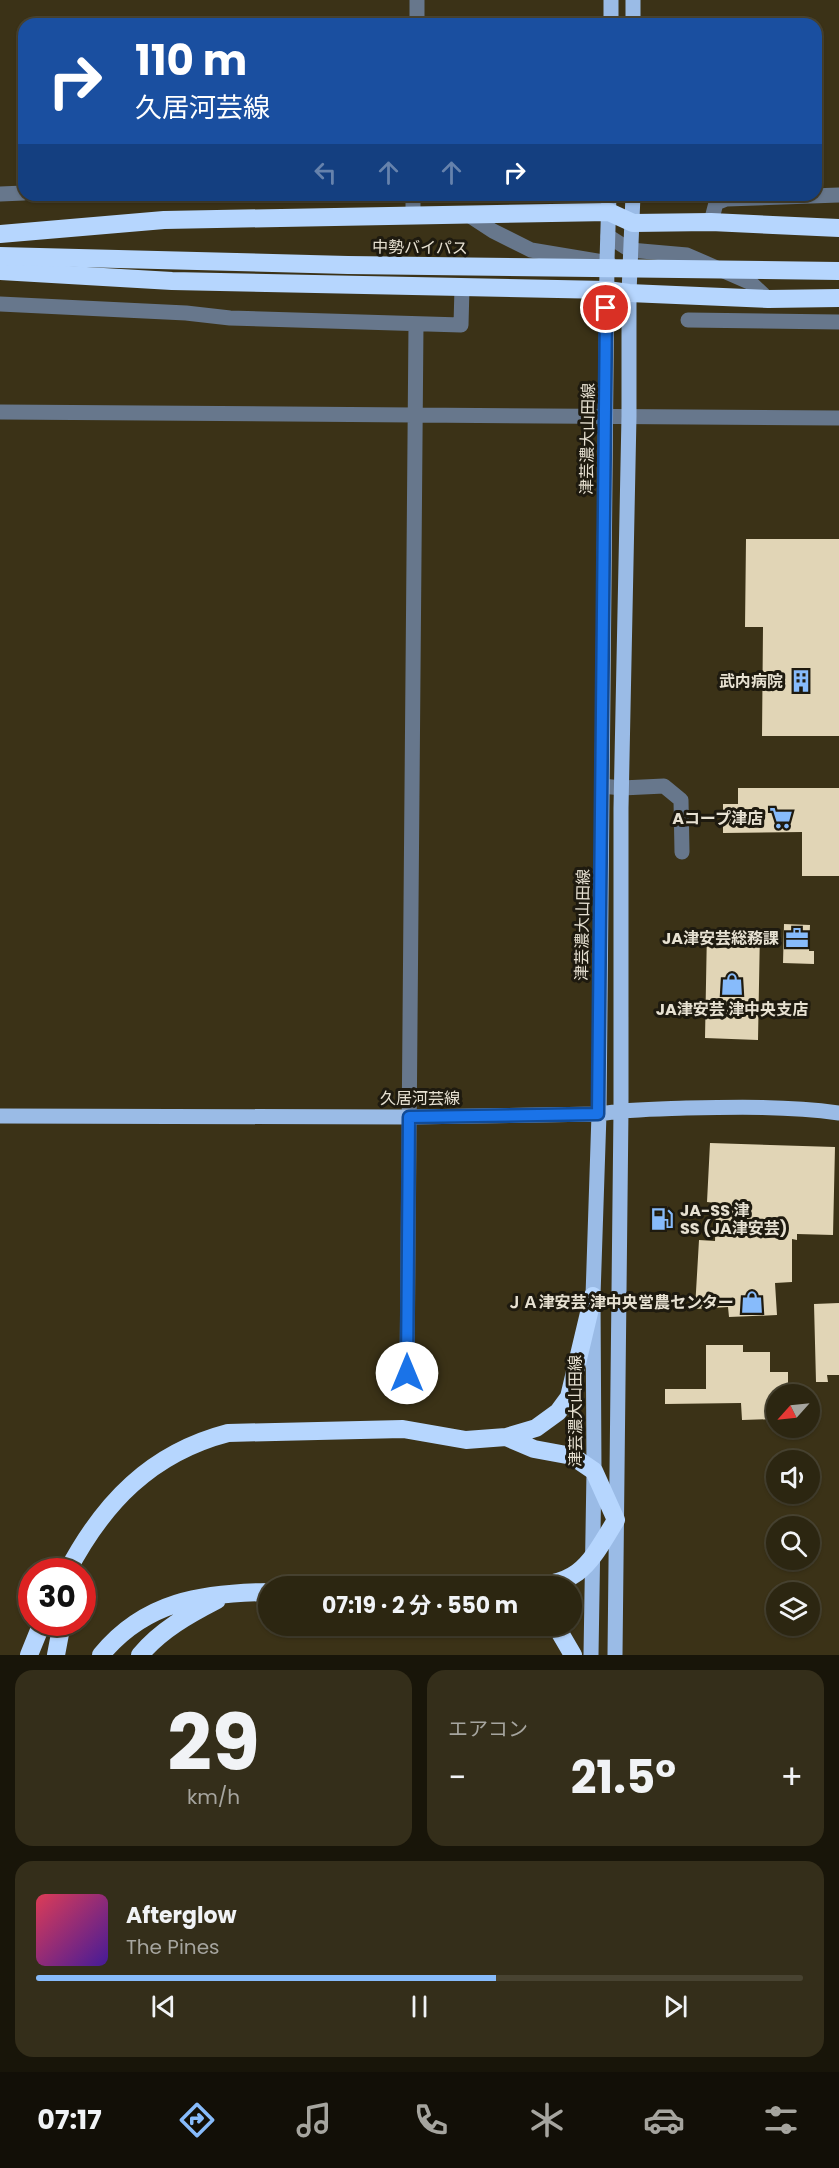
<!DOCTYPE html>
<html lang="ja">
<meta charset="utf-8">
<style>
:root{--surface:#2c2611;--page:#342e1a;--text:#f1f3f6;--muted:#a6a59f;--line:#484331;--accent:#87bbfb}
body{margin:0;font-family:Poppins,"Noto Sans JP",sans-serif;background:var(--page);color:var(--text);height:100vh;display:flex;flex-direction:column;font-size:22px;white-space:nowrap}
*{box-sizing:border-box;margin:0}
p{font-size:20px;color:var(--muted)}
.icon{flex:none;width:33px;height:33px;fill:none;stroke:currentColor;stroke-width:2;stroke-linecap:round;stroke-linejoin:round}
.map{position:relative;height:1655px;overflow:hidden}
.details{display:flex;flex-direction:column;gap:15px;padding:15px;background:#181509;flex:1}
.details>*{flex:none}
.top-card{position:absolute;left:18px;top:18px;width:804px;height:183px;border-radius:18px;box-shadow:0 2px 4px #0004,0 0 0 2px var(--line);background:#1a4fa0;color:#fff;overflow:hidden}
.needle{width:39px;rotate:243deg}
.controls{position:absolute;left:766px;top:1384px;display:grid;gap:12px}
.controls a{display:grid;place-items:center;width:54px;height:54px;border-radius:50%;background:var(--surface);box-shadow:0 2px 4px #0004,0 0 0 2px var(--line);font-size:30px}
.speed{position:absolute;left:18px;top:1558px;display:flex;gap:12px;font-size:30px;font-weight:700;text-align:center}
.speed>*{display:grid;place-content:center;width:78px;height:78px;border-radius:50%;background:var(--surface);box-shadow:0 2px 4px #0004,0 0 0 2px var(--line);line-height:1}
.speed .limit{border:9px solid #d22;background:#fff;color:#111}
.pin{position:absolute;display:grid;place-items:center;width:51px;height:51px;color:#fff;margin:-26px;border:3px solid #fff;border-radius:50%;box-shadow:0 2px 6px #0007}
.me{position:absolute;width:66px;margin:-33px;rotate:0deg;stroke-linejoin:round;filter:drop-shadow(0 0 4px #0008)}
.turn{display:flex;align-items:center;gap:21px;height:126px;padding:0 18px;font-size:27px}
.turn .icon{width:78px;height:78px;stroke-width:2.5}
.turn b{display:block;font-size:42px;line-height:51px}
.lanes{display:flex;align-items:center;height:57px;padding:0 18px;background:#0003;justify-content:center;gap:30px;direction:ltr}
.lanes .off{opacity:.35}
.big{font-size:45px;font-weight:700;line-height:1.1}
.details .widget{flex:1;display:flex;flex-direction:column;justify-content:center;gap:9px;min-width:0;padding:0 21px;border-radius:18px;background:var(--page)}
.details .dial{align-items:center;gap:0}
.dial b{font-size:78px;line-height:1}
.song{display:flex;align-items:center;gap:18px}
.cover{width:72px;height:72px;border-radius:9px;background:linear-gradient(135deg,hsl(350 70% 55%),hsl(260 70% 35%))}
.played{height:6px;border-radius:3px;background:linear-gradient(90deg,var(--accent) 60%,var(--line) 60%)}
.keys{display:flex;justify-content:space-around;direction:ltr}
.heat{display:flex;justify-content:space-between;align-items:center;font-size:33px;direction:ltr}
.details .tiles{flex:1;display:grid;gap:15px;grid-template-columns:1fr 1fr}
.widget:last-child{grid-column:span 2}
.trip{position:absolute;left:258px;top:1576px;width:324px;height:60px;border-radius:30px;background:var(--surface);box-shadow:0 2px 4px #0004,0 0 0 2px var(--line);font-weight:700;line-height:60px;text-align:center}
.menu{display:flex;height:96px;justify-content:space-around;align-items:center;background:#120f07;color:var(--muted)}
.menu .icon{width:42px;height:42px}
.menu .active{color:var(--accent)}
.menu b{font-size:27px;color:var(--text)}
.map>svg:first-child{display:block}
.building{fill:#e1d5b6}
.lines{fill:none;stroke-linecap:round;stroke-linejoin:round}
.minor{stroke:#67778c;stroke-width:15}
.major{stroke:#9abbe6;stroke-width:15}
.highway{stroke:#b6d6fe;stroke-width:18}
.highway-bridge{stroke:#b6d6fe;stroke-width:18}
.route-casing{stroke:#114b97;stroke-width:15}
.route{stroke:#1a73e8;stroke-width:10}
.labels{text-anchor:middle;stroke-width:6;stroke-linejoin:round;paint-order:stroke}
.street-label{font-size:16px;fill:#e7e1d2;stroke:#1e1a0f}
.poi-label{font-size:16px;font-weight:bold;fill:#e7e1d2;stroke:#1e1a0f;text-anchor:end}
</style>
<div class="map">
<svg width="839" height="1655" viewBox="0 0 839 1655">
<rect width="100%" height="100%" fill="#3b3217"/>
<path class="building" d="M746 539H839V736H762L763 627H745Z
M738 788H839V876H802V832L723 833V804H738Z
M784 924 810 925 809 951H814V964L783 963Z
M707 929 760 930 758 1040 705 1038Z
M710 1143 835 1147 833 1235 797 1234V1240L792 1239V1282L775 1283 777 1315 729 1317 728 1307 695 1309 699 1240 715 1241 716 1203 707 1202Z
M839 1303V1375H827L828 1382H816L814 1304Z
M706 1345H743V1352H770V1372H788V1395H777V1419L742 1420 741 1403 665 1404V1389H706Z"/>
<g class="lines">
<path class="minor" d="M417 24V0
M0 194 24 193
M467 214 493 231 531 250 609 263
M413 215V195
M711 222 716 203 726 199 839 195
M608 236 630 250 687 255 751 283 768 299
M0 304 186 313 230 318 461 325 462 287
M688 320 839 322
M0 412 839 418
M602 786 622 788 664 786 681 800 682 852
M407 1373 416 324"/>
<path class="major" d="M633 0V24
M611 24V0
M0 1116 409 1117 599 1114C628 1109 657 1109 686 1108 737 1107 788 1106 839 1113
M591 1655 594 1471 593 1296 599 1114 607 261 609 195
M615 1655 621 1110V808L629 416V293L633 195"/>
<path class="highway" d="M0 234 164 220 609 212 633 223 711 222 839 228
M0 271 172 281 607 290 629 293 768 299 839 298
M506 1437 534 1449 572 1456 594 1471 616 1520C586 1570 579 1585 517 1587
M67 1572C103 1503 151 1453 228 1433L403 1429 466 1440 506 1437 536 1428 558 1412 569 1397 593 1296
M556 1626 573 1655
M29 1655 42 1623
M56 1655 62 1623
M101 1655C145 1601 203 1593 268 1592
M140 1655C161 1630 188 1615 217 1600"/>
<path class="highway-bridge" d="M0 256 348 265 839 271"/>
</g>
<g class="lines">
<g class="route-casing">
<path id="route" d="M407 1373 409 1117 598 1114 606 308"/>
</g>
<use href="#route" class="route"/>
</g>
<defs>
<g id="building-bare" transform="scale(1.8)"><path d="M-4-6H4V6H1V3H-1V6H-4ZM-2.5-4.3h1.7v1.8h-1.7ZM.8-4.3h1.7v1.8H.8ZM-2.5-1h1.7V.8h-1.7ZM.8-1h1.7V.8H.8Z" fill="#87bbfb" stroke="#1e1a0f" stroke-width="2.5" paint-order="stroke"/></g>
<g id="supermarket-bare" transform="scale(1.8)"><path d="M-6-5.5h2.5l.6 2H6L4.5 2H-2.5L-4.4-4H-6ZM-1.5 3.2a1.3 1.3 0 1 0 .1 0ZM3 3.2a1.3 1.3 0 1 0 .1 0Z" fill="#87bbfb" stroke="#1e1a0f" stroke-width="2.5" paint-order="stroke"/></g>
<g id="office-bare" transform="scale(1.8)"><path d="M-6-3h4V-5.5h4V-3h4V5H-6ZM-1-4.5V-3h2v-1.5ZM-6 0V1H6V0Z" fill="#87bbfb" stroke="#1e1a0f" stroke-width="2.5" paint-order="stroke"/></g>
<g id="shop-bare" transform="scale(1.8)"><path d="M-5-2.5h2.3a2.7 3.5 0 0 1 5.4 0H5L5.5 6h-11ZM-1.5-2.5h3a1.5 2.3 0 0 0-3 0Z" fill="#87bbfb" stroke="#1e1a0f" stroke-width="2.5" paint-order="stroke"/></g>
<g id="fuel-bare" transform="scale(1.8)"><path d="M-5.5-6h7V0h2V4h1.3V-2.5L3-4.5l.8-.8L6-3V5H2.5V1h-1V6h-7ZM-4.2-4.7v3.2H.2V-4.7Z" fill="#87bbfb" stroke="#1e1a0f" stroke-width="2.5" paint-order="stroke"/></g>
</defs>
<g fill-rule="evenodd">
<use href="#building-bare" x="801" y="681"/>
<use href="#supermarket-bare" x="781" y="818"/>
<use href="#office-bare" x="797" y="938"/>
<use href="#shop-bare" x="732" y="984"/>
<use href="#fuel-bare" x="662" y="1219"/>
<use href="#shop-bare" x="752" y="1302"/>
</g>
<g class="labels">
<g class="street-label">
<text transform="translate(420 247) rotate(1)" y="6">中勢バイパス</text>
<text transform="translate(587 439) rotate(-89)" y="6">津芸濃大山田線</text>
<text transform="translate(582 925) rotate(-89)" y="6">津芸濃大山田線</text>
<text x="420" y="1104">久居河芸線</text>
<text transform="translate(575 1411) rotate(-90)" y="6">津芸濃大山田線</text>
</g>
<g class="poi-label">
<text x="783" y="687">武内病院</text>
<text x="763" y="824">Aコープ津店</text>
<text x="779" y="944">JA津安芸総務課</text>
<text x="732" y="1015" text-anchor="middle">JA津安芸 津中央支店</text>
<text x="680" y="1216" text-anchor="start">JA-SS 津<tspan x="680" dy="18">SS (JA津安芸)</tspan></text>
<text x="734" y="1308">ＪＡ津安芸 津中央営農センター</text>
</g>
</g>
</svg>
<div class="controls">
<a><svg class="needle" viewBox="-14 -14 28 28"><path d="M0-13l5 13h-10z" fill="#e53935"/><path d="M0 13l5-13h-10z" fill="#a6a59f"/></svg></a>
<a><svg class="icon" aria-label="sound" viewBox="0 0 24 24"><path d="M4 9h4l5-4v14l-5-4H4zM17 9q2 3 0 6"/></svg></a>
<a><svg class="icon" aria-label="search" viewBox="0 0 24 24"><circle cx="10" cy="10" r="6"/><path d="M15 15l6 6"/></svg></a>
<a><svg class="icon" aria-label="layers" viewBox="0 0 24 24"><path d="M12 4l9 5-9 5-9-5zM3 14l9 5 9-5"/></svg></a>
</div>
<div class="speed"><div class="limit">30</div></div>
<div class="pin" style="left:606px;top:308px;background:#d93025"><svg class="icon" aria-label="arrive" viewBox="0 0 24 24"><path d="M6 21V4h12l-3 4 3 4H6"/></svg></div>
<svg class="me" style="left:407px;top:1373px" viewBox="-20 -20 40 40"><circle r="19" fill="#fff"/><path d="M0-13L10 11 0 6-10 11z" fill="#1a73e8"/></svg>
<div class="trip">07:19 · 2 分 · 550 m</div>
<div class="top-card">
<div class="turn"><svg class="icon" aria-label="right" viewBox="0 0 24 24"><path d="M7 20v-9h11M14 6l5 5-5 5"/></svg><div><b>110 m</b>久居河芸線</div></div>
<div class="lanes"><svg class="icon off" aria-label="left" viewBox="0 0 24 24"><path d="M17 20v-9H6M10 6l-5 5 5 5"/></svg><svg class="icon off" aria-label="ahead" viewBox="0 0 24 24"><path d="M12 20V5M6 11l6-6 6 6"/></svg><svg class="icon off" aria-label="ahead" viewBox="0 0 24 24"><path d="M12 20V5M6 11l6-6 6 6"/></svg><svg class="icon" aria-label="right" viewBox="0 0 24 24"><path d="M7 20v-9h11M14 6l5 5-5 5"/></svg></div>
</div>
</div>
<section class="details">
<div class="tiles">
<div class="widget dial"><b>29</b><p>km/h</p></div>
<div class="widget"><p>エアコン</p>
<div class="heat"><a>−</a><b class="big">21.5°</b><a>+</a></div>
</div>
<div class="widget">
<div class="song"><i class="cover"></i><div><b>Afterglow</b><p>The Pines</p></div></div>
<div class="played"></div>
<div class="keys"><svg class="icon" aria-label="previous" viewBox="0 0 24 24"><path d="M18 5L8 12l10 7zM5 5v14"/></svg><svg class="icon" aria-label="pause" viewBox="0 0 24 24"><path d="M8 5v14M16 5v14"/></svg><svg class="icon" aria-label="next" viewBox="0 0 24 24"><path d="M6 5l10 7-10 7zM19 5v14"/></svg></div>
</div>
</div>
</section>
<nav class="menu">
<b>07:17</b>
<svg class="icon active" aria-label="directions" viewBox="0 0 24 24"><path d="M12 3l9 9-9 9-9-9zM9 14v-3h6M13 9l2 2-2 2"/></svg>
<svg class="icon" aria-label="music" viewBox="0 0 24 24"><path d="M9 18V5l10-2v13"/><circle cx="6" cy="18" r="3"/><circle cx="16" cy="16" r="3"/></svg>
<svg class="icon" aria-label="phone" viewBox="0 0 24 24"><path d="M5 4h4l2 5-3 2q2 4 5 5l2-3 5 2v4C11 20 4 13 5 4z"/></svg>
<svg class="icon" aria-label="climate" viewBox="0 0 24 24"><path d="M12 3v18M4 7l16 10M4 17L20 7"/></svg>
<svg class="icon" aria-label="car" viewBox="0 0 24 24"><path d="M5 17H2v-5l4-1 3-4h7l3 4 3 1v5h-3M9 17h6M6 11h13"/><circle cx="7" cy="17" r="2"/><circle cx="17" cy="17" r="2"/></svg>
<svg class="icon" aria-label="filters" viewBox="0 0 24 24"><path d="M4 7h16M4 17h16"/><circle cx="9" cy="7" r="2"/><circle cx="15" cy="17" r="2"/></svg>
</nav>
